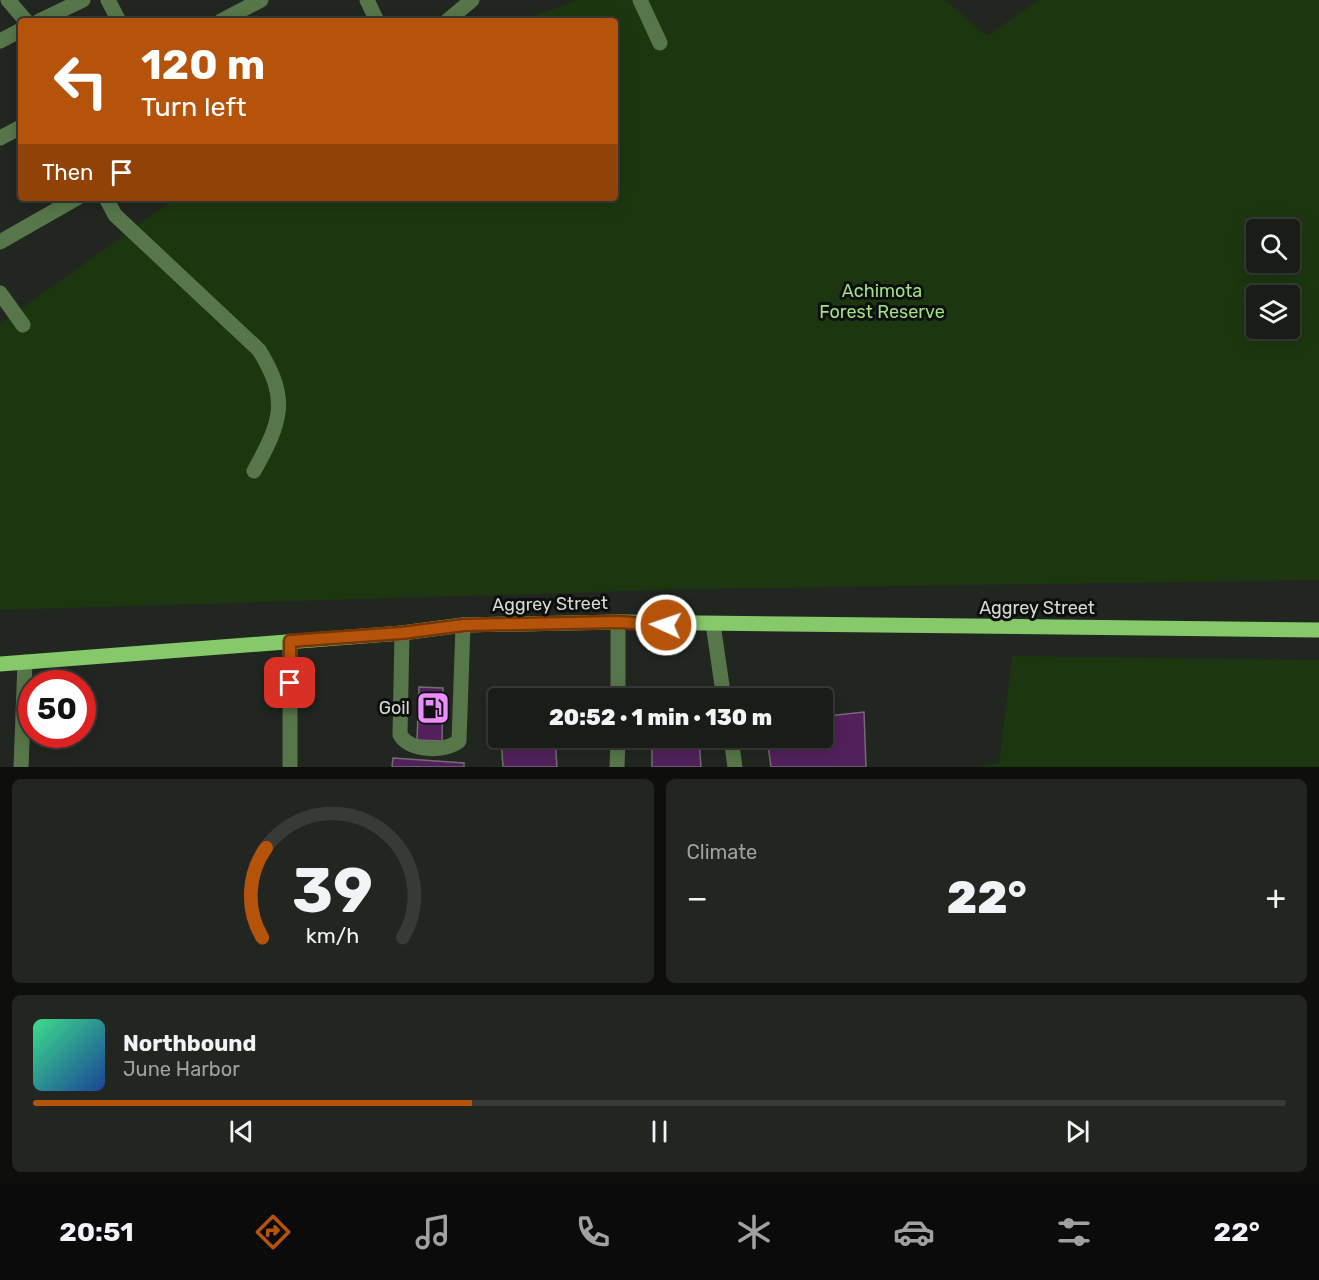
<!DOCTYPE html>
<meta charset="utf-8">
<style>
:root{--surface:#1a1c18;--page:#232521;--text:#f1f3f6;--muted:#9fa1a2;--line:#383a37;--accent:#b45309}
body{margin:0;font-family:Rubik,sans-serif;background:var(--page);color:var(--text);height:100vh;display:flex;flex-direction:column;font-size:22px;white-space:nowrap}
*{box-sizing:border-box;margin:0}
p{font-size:20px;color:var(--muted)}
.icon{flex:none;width:33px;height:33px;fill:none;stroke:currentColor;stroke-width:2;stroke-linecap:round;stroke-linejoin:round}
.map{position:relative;height:767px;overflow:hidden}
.sheet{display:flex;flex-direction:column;gap:12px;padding:12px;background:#0e0f0d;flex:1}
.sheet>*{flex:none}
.guide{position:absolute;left:18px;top:18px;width:600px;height:183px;border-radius:6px;box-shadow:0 3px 15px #0003,0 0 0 2px var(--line);background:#b45309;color:#fff;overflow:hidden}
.tools{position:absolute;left:1246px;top:219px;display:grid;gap:12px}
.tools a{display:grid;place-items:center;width:54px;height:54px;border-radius:6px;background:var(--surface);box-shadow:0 3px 15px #0003,0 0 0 2px var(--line);font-size:30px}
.speed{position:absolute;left:18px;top:670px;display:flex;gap:12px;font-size:30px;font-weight:700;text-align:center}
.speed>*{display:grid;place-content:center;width:78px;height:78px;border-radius:50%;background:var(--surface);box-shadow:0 3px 15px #0003,0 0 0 2px var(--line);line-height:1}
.speed .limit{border:9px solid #d22;background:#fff;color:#111}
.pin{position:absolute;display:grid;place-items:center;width:51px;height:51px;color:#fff;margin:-26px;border-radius:12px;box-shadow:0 3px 9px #0006}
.me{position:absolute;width:66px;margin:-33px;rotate:273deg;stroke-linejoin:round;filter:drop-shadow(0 0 4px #0008)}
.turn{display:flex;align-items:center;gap:21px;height:126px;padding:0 24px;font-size:27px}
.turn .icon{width:78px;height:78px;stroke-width:2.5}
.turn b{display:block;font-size:42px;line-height:51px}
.then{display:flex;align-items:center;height:57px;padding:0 24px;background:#0003;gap:12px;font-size:22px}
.big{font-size:45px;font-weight:800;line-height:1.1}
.sheet .tile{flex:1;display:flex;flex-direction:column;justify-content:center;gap:9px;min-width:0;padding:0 21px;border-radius:9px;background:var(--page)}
.sheet .dial{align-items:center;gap:0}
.dial svg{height:156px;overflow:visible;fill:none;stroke:var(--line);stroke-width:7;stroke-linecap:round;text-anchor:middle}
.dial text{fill:var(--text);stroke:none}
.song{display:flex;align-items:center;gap:18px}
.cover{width:72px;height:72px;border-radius:9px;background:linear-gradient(135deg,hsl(150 70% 55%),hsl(220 70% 35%))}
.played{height:6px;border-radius:3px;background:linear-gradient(90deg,var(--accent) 35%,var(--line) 35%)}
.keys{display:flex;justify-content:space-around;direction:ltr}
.heat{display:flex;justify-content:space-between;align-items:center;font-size:33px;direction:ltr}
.sheet .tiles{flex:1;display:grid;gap:12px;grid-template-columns:1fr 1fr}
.tile:last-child{grid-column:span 2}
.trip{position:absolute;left:488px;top:688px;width:345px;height:60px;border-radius:6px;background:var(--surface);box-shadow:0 3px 15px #0003,0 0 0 2px var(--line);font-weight:800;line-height:60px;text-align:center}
.dock{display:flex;height:96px;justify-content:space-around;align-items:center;background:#0a0b0a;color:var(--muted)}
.dock .icon{width:42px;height:42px}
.dock .active{color:var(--accent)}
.dock b{font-size:27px;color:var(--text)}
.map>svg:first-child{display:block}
.green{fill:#1c370f;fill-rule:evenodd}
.building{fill:#52215b;stroke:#726c73;stroke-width:1.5}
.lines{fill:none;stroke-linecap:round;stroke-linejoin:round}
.minor{stroke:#57774a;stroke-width:15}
.major{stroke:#86c96a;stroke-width:15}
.route-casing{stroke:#753606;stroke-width:15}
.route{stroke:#b45309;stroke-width:10}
.labels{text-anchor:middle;stroke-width:6;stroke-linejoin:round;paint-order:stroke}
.park-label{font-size:18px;fill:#9fe184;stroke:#0d0f0c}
.street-label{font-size:18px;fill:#d7dad6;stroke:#0d0f0c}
.poi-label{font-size:18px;fill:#d7dad6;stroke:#0d0f0c;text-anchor:end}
</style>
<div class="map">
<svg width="1319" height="767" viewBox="0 0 1319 767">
<rect width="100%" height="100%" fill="#222620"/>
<path class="green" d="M579 0H945L987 36 1039 0H1319V580L696 589 0 610V324L176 198H615V21H519ZM1257 230H1290V262H1257ZM1257 296H1290V328H1257Z
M1012 656 1319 660V767H977L999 763Z"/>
<path class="building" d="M419 687 443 688 442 741 417 740Z
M553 694V699H500V696Z
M864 712 866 767H771L767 738H822V730L830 729 828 716Z
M501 738H555L557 767H503Z
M652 740H699L701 767H652Z
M393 758 464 763V767H392Z"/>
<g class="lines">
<path class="minor" d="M8 0 26 21
M108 0 119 21
M367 0 377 21
M640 0 660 43
M39 21 83 0
M221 21 261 0
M447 21 472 0
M0 41 21 30
M0 138 21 127
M106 198 115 215 259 350C290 400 281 422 254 471
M0 242 77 198
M0 293 23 325
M713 624 724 699
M402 633 400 735C411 752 445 752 459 741L463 625
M290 641V767
M618 699V622
M731 738 735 767
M21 767 25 662
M617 767 618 738"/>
<path class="major" d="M0 664 402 633 463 625 618 622 1319 630"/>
</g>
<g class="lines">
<g class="route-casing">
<path id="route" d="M290 683V641L402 633 464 625 618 622 666 625"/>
</g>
<use href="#route" class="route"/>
</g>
<defs>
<g id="fuel-square" transform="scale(1.725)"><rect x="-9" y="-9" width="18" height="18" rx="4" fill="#eb8dfc" stroke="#0d0f0c"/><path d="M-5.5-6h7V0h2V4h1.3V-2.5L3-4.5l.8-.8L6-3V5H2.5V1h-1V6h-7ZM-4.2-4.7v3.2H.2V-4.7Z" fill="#111"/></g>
</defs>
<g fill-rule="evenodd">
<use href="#fuel-square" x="433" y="708"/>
</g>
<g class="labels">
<g class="park-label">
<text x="882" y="297">Achimota<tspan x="882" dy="21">Forest Reserve</tspan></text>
</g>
<g class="street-label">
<text transform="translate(550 604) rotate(-1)" y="6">Aggrey Street</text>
<text x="1037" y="614">Aggrey Street</text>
</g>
<g class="poi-label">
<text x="410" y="714">Goil</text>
</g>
</g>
</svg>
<div class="tools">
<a><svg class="icon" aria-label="search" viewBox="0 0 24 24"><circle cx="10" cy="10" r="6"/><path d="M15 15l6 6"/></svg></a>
<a><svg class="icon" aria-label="layers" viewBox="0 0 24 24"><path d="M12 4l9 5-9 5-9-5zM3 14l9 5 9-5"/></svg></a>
</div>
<div class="speed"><div class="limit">50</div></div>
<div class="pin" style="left:290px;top:683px;background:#d93025"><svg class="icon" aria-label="arrive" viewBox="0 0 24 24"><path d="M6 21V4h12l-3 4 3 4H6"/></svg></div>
<svg class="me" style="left:666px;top:625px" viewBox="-20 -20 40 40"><circle r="17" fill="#b45309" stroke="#fff" stroke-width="3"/><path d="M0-11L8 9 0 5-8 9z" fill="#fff"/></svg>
<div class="trip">20:52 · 1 min · 130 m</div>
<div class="guide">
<div class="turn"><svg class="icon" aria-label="left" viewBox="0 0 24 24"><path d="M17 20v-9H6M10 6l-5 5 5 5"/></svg><div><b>120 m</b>Turn left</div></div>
<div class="then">Then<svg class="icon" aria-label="arrive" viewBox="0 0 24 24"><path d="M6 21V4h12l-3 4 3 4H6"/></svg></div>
</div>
</div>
<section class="sheet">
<div class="tiles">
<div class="tile dial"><svg viewBox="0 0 100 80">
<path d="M14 69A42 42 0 1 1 86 69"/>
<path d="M14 69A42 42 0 0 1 16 23" stroke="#b45309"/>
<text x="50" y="56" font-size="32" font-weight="700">39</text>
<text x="50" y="72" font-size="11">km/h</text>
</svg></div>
<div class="tile"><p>Climate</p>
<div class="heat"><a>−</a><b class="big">22°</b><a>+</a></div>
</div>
<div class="tile">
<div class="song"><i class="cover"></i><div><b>Northbound</b><p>June Harbor</p></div></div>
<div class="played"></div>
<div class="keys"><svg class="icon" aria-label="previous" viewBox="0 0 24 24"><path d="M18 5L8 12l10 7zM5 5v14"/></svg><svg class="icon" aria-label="pause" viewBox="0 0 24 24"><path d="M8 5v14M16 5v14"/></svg><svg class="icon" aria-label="next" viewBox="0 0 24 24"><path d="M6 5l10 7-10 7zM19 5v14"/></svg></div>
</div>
</div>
</section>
<nav class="dock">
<b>20:51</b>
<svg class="icon active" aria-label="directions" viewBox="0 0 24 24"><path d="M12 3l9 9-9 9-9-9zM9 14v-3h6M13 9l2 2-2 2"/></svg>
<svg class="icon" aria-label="music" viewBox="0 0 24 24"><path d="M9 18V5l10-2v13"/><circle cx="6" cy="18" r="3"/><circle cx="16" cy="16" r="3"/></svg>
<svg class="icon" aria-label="phone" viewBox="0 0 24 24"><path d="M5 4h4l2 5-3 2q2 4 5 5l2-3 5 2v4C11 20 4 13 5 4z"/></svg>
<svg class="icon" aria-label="climate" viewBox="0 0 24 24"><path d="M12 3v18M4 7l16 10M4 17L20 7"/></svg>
<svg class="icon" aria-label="car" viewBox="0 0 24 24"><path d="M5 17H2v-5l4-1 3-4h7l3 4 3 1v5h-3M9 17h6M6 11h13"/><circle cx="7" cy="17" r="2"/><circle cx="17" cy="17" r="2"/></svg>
<svg class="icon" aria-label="filters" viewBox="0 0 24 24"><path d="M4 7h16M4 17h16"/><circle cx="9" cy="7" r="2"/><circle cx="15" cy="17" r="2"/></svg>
<b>22°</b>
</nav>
